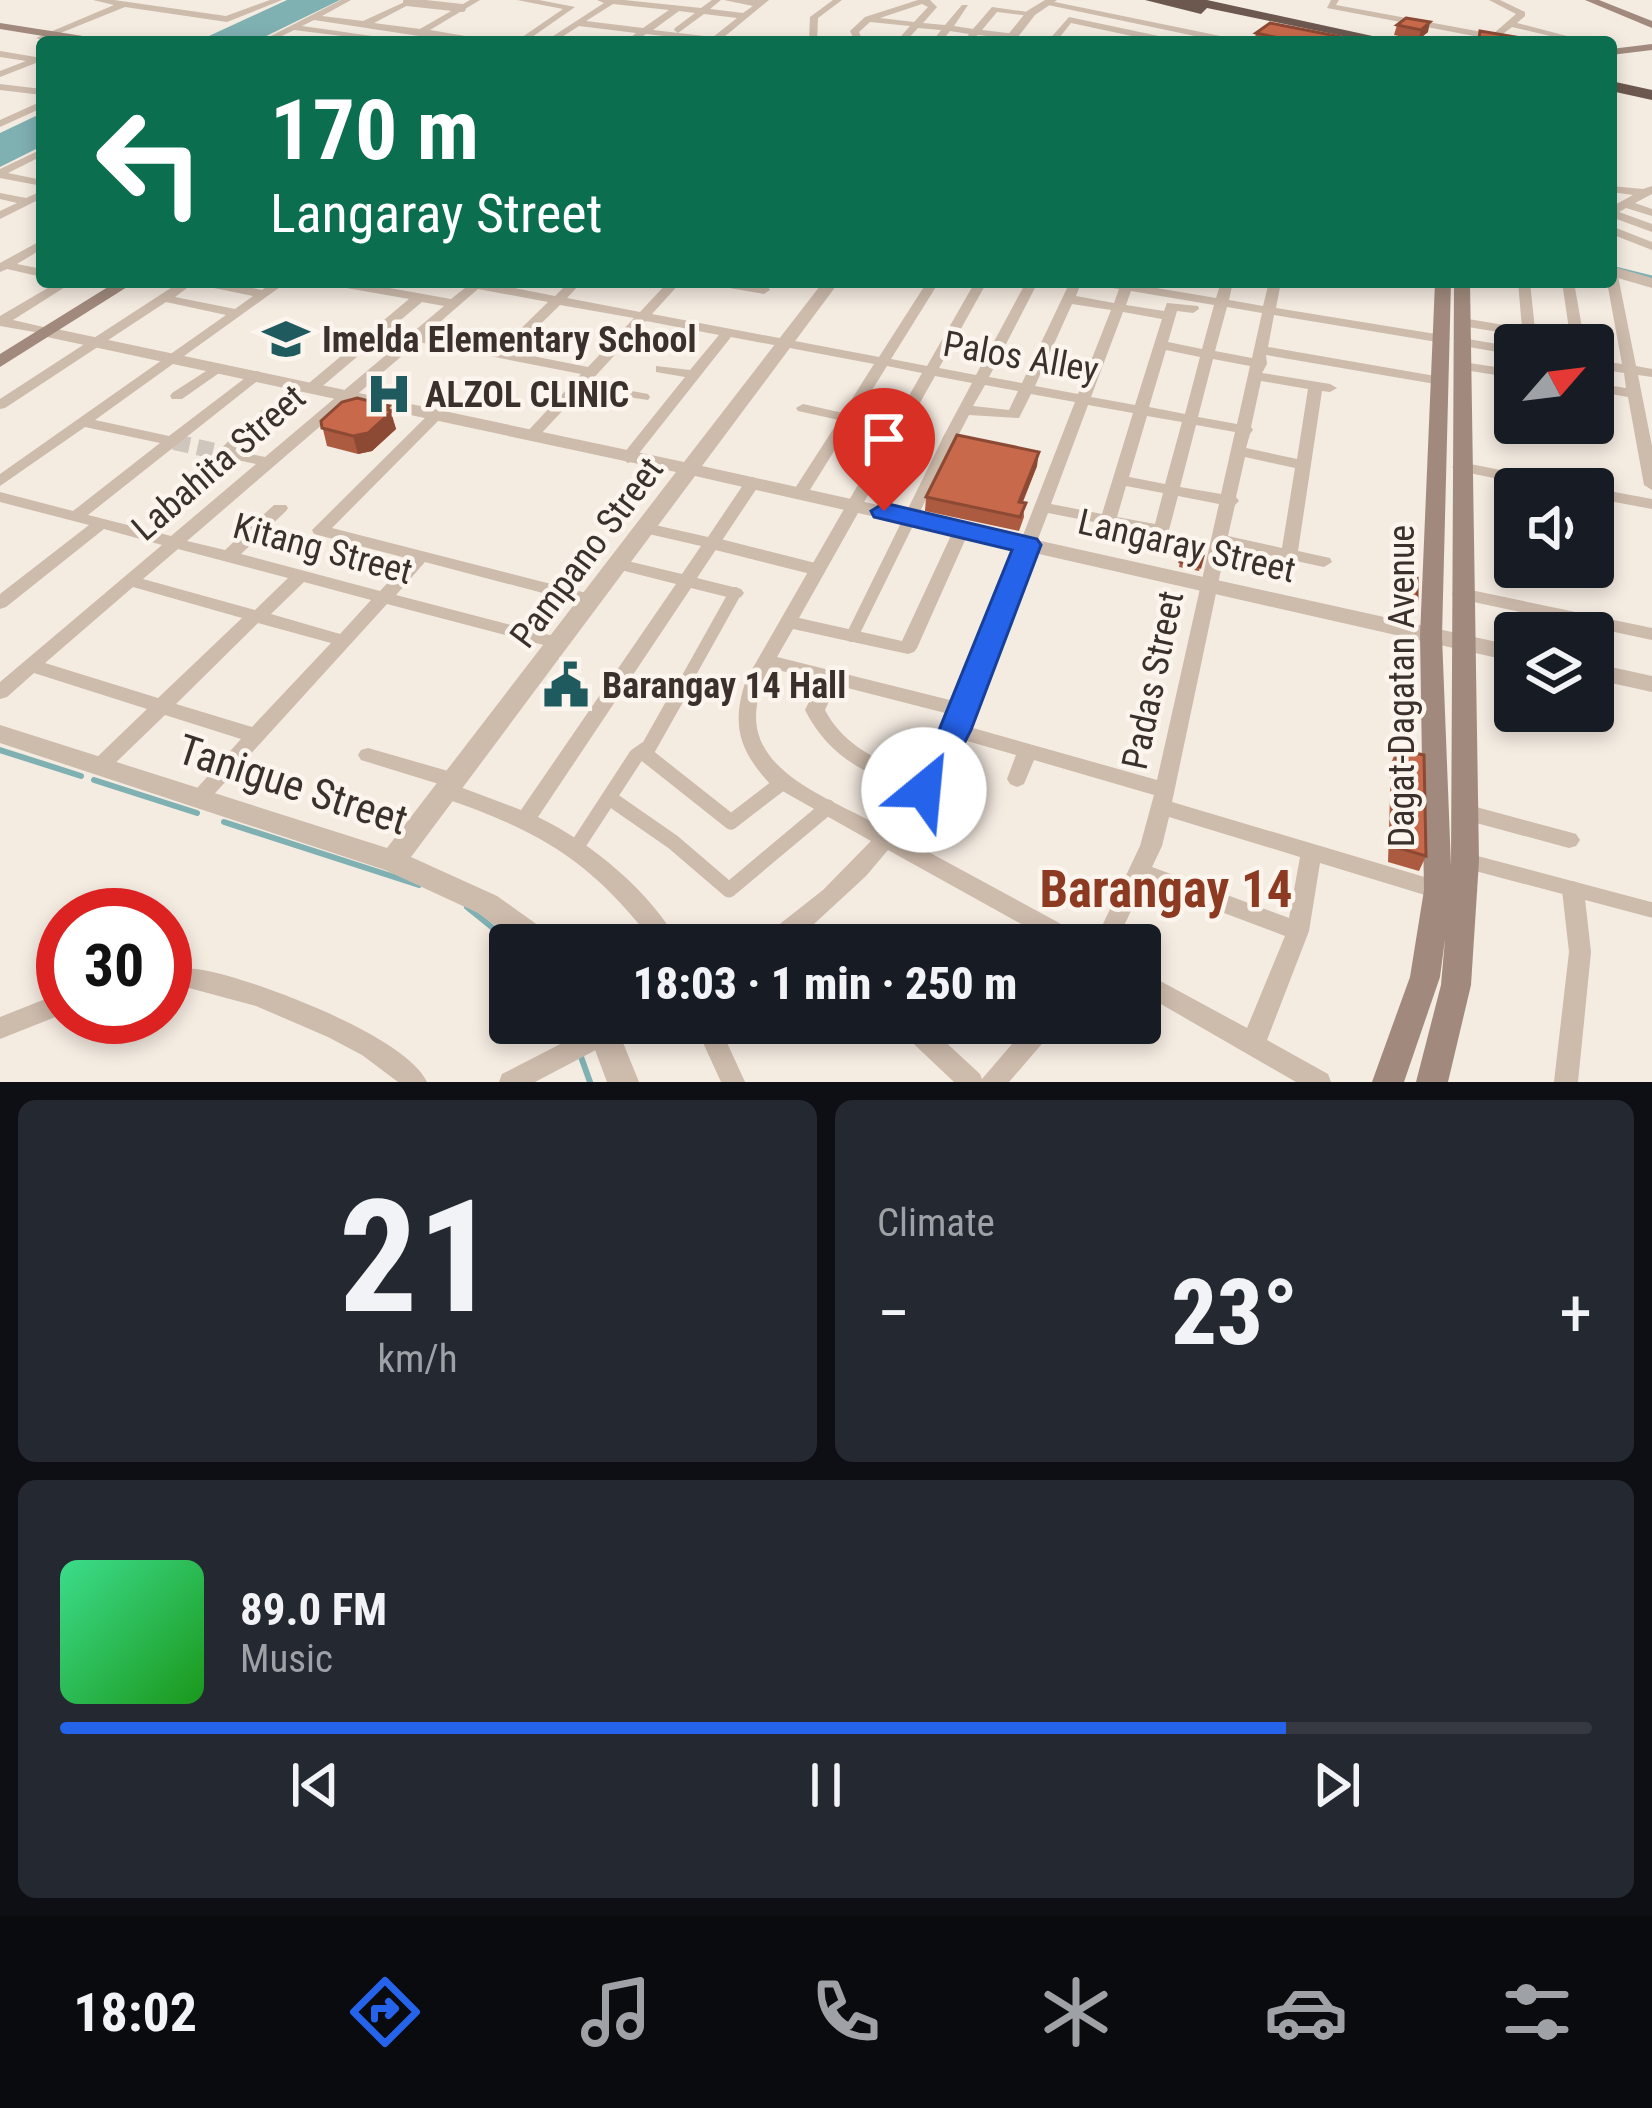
<!DOCTYPE html>
<meta charset="utf-8">
<style>
:root{--surface:#171b24;--page:#242831;--text:#f1f3f6;--muted:#9ea1a6;--line:#363941;--accent:#2563eb}
body{margin:0;font-family:"Roboto Condensed",sans-serif;background:var(--page);color:var(--text);height:100vh;display:flex;flex-direction:column;font-size:45px;white-space:nowrap}
*{box-sizing:border-box;margin:0}
p{font-size:39px;color:var(--muted)}
.icon{flex:none;width:66px;height:66px;fill:none;stroke:currentColor;stroke-width:2;stroke-linecap:round;stroke-linejoin:round}
.map{position:relative;height:1082px;overflow:hidden}
.drawer{display:flex;flex-direction:column;gap:18px;padding:18px;background:#0d0f14;flex:1}
.drawer>*{flex:none}
.hud{position:absolute;left:36px;top:36px;width:1581px;height:252px;border-radius:12px;box-shadow:0 6px 18px #0003;background:#0b6e4f;color:#fff;overflow:hidden}
.needle{width:78px;rotate:62deg}
.controls{position:absolute;left:1494px;top:324px;display:grid;gap:24px}
.controls a{display:grid;place-items:center;width:120px;height:120px;border-radius:12px;background:var(--surface);box-shadow:0 6px 18px #0003;font-size:60px}
.speed{position:absolute;left:36px;top:888px;display:flex;gap:24px;font-size:60px;font-weight:700;text-align:center}
.speed>*{display:grid;place-content:center;width:156px;height:156px;border-radius:50%;background:var(--surface);box-shadow:0 6px 18px #0003;line-height:1}
.speed .limit{border:18px solid #d22;background:#fff;color:#111}
.pin{position:absolute;display:grid;place-items:center;width:102px;height:102px;color:#fff;margin:-123px -51px;border-radius:50% 50% 50% 0;rotate:-45deg;box-shadow:0 0 12px #0007}
.pin .icon{rotate:45deg}
.me{position:absolute;width:132px;margin:-66px;rotate:28deg;stroke-linejoin:round;filter:drop-shadow(0 0 9px #0008)}
.turn{display:flex;align-items:center;gap:42px;height:252px;padding:0 36px;font-size:54px}
.turn .icon{width:156px;height:156px;stroke-width:2.5}
.turn b{display:block;font-size:84px;line-height:102px}
.big{font-size:90px;font-weight:800;line-height:1.1}
.drawer .card{flex:1;display:flex;flex-direction:column;justify-content:center;gap:18px;min-width:0;padding:0 42px;border-radius:18px;background:var(--page)}
.drawer .dial{align-items:center;gap:0}
.dial b{font-size:156px;line-height:1}
.song{display:flex;align-items:center;gap:36px}
.cover{width:144px;height:144px;border-radius:18px;background:linear-gradient(135deg,hsl(150 70% 55%),hsl(120 70% 35%))}
.played{height:12px;border-radius:6px;background:linear-gradient(90deg,var(--accent) 80%,var(--line) 80%)}
.keys{display:flex;justify-content:space-around;direction:ltr}
.heat{display:flex;justify-content:space-between;align-items:center;font-size:66px;direction:ltr}
.drawer .tiles{flex:1;display:grid;gap:18px;grid-template-columns:1fr 1fr}
.card:last-child{grid-column:span 2}
.trip{position:absolute;left:489px;top:924px;width:672px;height:120px;border-radius:12px;background:var(--surface);box-shadow:0 6px 18px #0003;font-weight:800;line-height:120px;text-align:center}
.menu{display:flex;height:192px;justify-content:space-around;align-items:center;background:#090b0e;color:var(--muted)}
.menu .icon{width:84px;height:84px}
.menu .on{color:var(--accent)}
.menu b{font-size:54px;color:var(--text)}
.map>svg:first-child{display:block}
.water{fill:#7fb0b2}
.lines{fill:none;stroke-linecap:round;stroke-linejoin:round}
.stream-far1{stroke:#7fb0b2;stroke-width:3}
.stream{stroke:#7fb0b2;stroke-width:6}
.minor-tunnel{stroke:#cfc6bd;stroke-width:16;stroke-dasharray:16 8;stroke-linecap:butt}
.pedestrian-far2{stroke:#cdbbac;stroke-width:8}
.pedestrian-far1{stroke:#cdbbac;stroke-width:12}
.pedestrian{stroke:#cdbbac;stroke-width:15}
.minor{fill:#cdbbac;fill-rule:evenodd}
.tertiary{fill:#cdbbac;fill-rule:evenodd}
.secondary{fill:#a18a7d;fill-rule:evenodd}
.trunk{fill:#6c584f;fill-rule:evenodd}
.wall{fill:#ac5a40}
.shaded-wall{fill:#8c4a34}
.building{fill:#c8694b;stroke:#8c4a34;stroke-width:3}
.route{fill:#2563eb;stroke:#184099;stroke-width:3}
.labels{text-anchor:middle;stroke-width:9;stroke-linejoin:round;paint-order:stroke}
.poi-label{font-size:36px;font-weight:bold;fill:#3b302b;stroke:#fbf5ee;text-anchor:start}
.street-label{font-size:36px;fill:#3b302b;stroke:#fbf5ee}
.near-street-label{font-size:42px;fill:#3b302b;stroke:#fbf5ee}
.near-quarter-label{font-size:51px;font-weight:bold;fill:#8c3b22;stroke:#fbf5ee}
</style>
<div class="map">
<svg width="1652" height="1082" viewBox="0 0 1652 1082">
<rect width="100%" height="100%" fill="#f4ebe1"/>
<path class="water" d="M287 0H340L254 42H196Z
M42 113V146L0 167V133Z"/>
<g class="lines">
<path class="stream-far1" d="M1611 267 1652 277"/>
<path class="stream" d="M0 750 81 776
M94 780 197 813
M224 822 419 885
M467 907 514 945
M567 1023 574 1040
M580 1054 590 1082"/>
<path class="minor-tunnel" d="M174 442 220 452"/>
<path class="pedestrian-far2" d="M407 2 462 8"/>
<path class="pedestrian-far1" d="M712 543 819 570
M852 636 949 439
M678 695 735 593"/>
<path class="pedestrian" d="M680 692 645 754 731 822 783 782
M611 799 673 842 729 890 828 807
M576 848 636 756 646 749
M1467 861 1652 910"/>
<path class="minor" d="M93 0H114L226 16 270 0H282L227 22 125 7 43 40 36 38 114 5Z
M341 0H351L322 16 363 21 409 0 410 4 374 23 420 29 470 0H480L430 30 501 42 419 36 314 20 302 26 407 41 390 42 294 30 270 42H259Z
M517 0H539L575 7 525 42H515L563 9Z
M597 0H624L701 8 712 0H721L710 9 743 13 753 6 724 0H769L718 42 646 34 635 42H625L636 33 579 26 554 42H544L604 3ZM613 4 669 10 643 28 586 21ZM679 11 695 13 675 28 674 30 678 33 704 14 737 18 713 37 653 30Z
M833 0H842L818 18 817 42H809L810 17Z
M918 0H930L937 7 923 23 945 25 962 5H968L954 26 973 29 992 7 1035 13 1031 16 997 12 982 30 1016 34V38L1013 39 978 35 971 40 967 37 969 34 950 31 941 42H932L941 30 918 28 905 42H896L910 26 870 22 859 32 863 42H855L850 31 865 17ZM922 4 928 7 914 22 880 18Z
M1045 0 1235 39 1239 42H1223L1048 5Z
M1331 0H1339L1336 5 1493 34 1516 14 1489 0H1500L1525 12V16L1517 23 1590 42H1575L1512 27 1495 40 1327 8Z
M1069 17 1173 39 1177 42H1160L1071 23 1056 42H1047Z
M0 51 42 58V64L36 63 0 77V71L26 61 0 57Z
M0 84 42 89V95L0 90Z
M42 101V108L0 127V120Z
M42 149V156L8 173 42 180V186L0 178V169Z
M1611 186 1643 189 1652 186V194L1635 203 1652 209V216L1626 208 1619 212 1652 224V232L1611 217V207L1633 195 1611 192Z
M42 191V198L0 219V211L17 203 0 199V193L26 198Z
M1611 226 1652 242V250L1611 234Z
M42 240V249L17 264 42 269V277L7 269 0 272V263Z
M1611 267 1617 271 1636 366 1652 369V377L1638 375 1652 446V490L1644 485 1628 397 1593 391V383L1626 388 1624 373 1593 368V360L1622 364 1607 282H1611Z
M58 282H73L13 320 52 329V335L0 326V316Z
M180 282H195L175 297 235 309 253 296 204 286 198 282H223L262 290 273 282H287L95 420 169 436 253 372 258 371 265 375 88 515 171 536 256 464 219 456 216 453 264 408 269 407 276 411 235 451 265 457 444 306 422 302 319 389 314 390 307 386 309 383 409 299 335 286 329 282H356L451 299 466 287 455 282H484L555 296 569 282H582L567 298 640 312 668 282H681L652 314 879 357 927 282H939L891 359 927 366 975 282H987L939 368 976 375 1026 282H1038L989 377 1022 383 1068 286 1074 282 1080 286 1076 296 1114 303 1119 289 1093 285 1091 282H1134L1133 284 1216 298 1221 282H1233L1229 300 1263 306 1269 282H1281L1276 308 1448 336 1450 339 1443 343 1274 315 1268 347 1441 377 1448 381 1441 385 1266 355 1267 364 1262 373 1330 384 1337 388 1330 392 1322 391 1298 551 1330 558 1332 562 1324 567 1226 546 1172 802 1438 881 1446 884 1449 890 1446 896 1438 899 1320 863 1309 931 1267 1040 1328 1074 1331 1082H1296L1140 992V970L1247 1028 1285 936 1144 883 1115 945H1093L1140 846 1154 795 1034 760 1024 784 1017 787 1010 784 1007 779 1016 755 960 739 931 796 927 797 899 836 1087 938 1090 945H1059L888 850 866 876 814 924 830 938 833 945H806L797 937 787 945H759L762 938 823 890 871 841 770 784C739 750 731 725 746 680L922 373 887 366 808 493 800 498 792 493 839 420 798 411 796 408 803 404 843 413 874 364 731 337 633 461 628 463 620 458 685 377 656 372V366L690 370 719 335 646 321 589 383 648 394 650 397 648 400 582 390 536 439H526L524 436 526 433 581 374 418 342 187 541 225 550 274 505H286L288 508 286 511 241 554 380 591 410 559 314 534 312 530 433 410H443L445 413 443 416 332 528 598 596 601 600 592 606 425 562 396 595 565 639 568 643 565 647 559 649 387 604 207 802 200 804 193 802 190 796 241 739 165 715 107 771 100 774 93 771 90 766 93 761 147 709 34 673 7 697 0 699V682L162 545 104 529 6 607 0 609V594L89 525 0 502V492L73 511 160 443 85 427 0 486V474L226 315 166 302 5 408 0 409V399ZM478 289 548 302 499 350 425 335ZM1131 291 1214 305 1202 349 1168 342 1177 311 1193 313 1199 309 1198 306 1167 303 1164 311 1126 305ZM1072 304 1111 310 1078 394 1035 386ZM560 305 634 318 588 367 512 352ZM1227 307 1262 313 1252 358 1215 351ZM1123 312 1162 319 1135 405 1091 397ZM1166 350 1200 357 1185 414 1149 407ZM1213 359 1250 366 1237 424 1198 417ZM935 376 972 383 942 439 949 443 981 447 984 444 981 441 958 436 969 415 1019 418 1031 394 1075 402 958 702 777 657 793 629 908 654 914 652 917 648 970 529 968 525H956L954 529 902 641 799 618ZM1261 381 1308 389 1297 459 1246 448 1250 434 1253 430 1251 427ZM985 385 1018 391 1009 410 973 406ZM1088 405 1133 413 1102 514 1051 504ZM1147 416 1182 422 1165 484 1129 477ZM1196 425 1235 432 1221 494 1180 487ZM1245 457 1295 468 1282 548 1228 536 1235 505 1239 501 1236 497ZM1126 486 1163 493 1155 524 1117 517ZM1178 496 1219 504 1157 780 966 726 1048 513 1161 535 1169 530ZM178 549 288 578 255 610 143 579ZM304 582 371 600 340 634 271 614ZM133 587 242 618 158 698 45 663ZM258 623 331 643 252 727 176 704ZM771 668 819 681 805 710C829 757 863 771 909 792L882 827C818 792 718 762 771 668ZM836 685 953 715 918 778C882 762 844 747 825 710ZM1169 817 1300 857 1289 918 1152 867 1162 846Z
M712 282H740L768 287 770 290 764 294 718 286Z
M1518 282H1530L1535 330 1570 336 1562 282H1574L1585 345 1536 338V345H1524L1523 336 1462 326 1455 322 1462 318 1522 328Z
M1462 338 1515 347V355L1457 345 1455 342Z
M1463 362 1515 370V378L1458 369 1456 366Z
M217 364 222 365V371L182 399H172L170 396 172 393Z
M1460 462 1571 484 1579 489H1547L1455 470 1452 467Z
M753 477 761 482 697 578 741 589 744 593 741 597 735 599 691 588 538 817C592 843 651 892 680 945H656C589 859 542 832 441 797L438 791 442 785 361 760 358 755 361 750 368 748 455 773 462 776 465 781 460 787 521 810 676 584 613 568 611 564 613 560 619 559 682 574 701 546 640 532 638 528 640 524 646 523 708 537 747 479Z
M1593 488 1652 499V509L1593 498V489H1590Z
M1461 588 1652 628V640L1455 598 1452 594 1455 590Z
M1465 804 1569 832 1576 834 1580 840 1576 846 1569 848 1458 818 1455 812 1458 806Z
M1573 881 1581 884 1584 890 1591 952 1578 1082H1554L1569 952 1562 890 1565 884Z
M165 967C184 967 202 969 221 974 270 987 406 1037 427 1082H398L362 1055 328 1037 256 1006 189 988 165 987Z
M63 992V1014L0 1039V1017Z
M601 1023H636L632 1031 535 1082H499L502 1074Z
M694 1023H718L745 1082H721Z
M896 1023H925L980 1074 982 1079 1030 1023H1057L1053 1031 1009 1082H954L900 1031Z"/>
<path class="tertiary" d="M1045 0H1057L1035 15 1014 42H1002L1027 11Z
M1611 266 1652 278V288L1611 276Z
M823 282H839L702 466 1515 646V662L695 476 411 857 497 896 553 936 557 945H522L478 913 385 870 0 743V725L387 848 676 472 47 337 39 332 41 328 47 327 684 462Z
M1593 663 1652 676V692L1593 679Z
M585 1023H615L639 1082H607Z"/>
<path class="secondary" d="M1585 0H1599L1652 21V28Z
M0 23 102 39 108 42H80L0 29Z
M1652 44V50L1611 55V49Z
M116 282H135L0 367V354Z
M1435 282H1451L1442 636 1451 866 1454 282H1470L1479 861 1471 985 1448 1082H1416L1441 985 1445 939 1440 977 1404 1082H1372L1410 977 1424 890 1420 636Z"/>
<path class="trunk" d="M1145 0H1207L1400 42H1372L1207 8 1201 14Z
M1611 81 1652 90V100L1611 91Z"/>
</g>
<path class="wall" d="M1397 25 1428 32 1418 40 1394 35Z
M1256 33 1367 42H1254Z
M389 406 396 429 372 451 358 454 327 446 321 421Z
M1037 466 1023 502 1024 517 1019 531 925 511 926 497Z
M1182 551 1203 556 1199 571 1179 567Z
M1399 574 1417 599 1415 604 1396 600Z
M1397 749 1426 856 1419 871 1388 862 1391 763Z"/>
<path class="shaded-wall" d="M1430 22 1428 32 1418 40 1421 30Z
M389 406 396 429 372 451 358 454 353 436Z
M1039 452 1037 466 1017 515 1019 502Z"/>
<path class="building" d="M1406 18 1430 22 1421 30 1397 25Z
M1270 23 1367 42H1298L1256 33Z
M1480 31 1516 37 1513 42H1492L1479 39Z
M357 398 389 406 385 409 392 411 368 433 353 436 322 428 321 421 342 402Z
M957 435 1039 452 1019 502 1026 503 1020 517 926 497Z
M1182 551 1203 556 1200 567 1180 562Z
M1399 574 1417 578V599L1398 595Z
M1397 749 1424 755 1426 856 1395 847Z"/>
<path class="route" d="M884 503 1037 539 1041 545 971 730 936 799 924 803 912 799 907 790 939 730 1012 550 874 517 871 511Z"/>
<defs>
<g id="school-bare" transform="scale(3.6)"><path d="M0-5L7-2L0 1L-7-2ZM-4 1L0 2.5L4 1V4Q0 6-4 4Z" fill="#1f5a5e" stroke="#fbf5ee" stroke-width="2.5" paint-order="stroke"/></g>
<g id="hospital-bare" transform="scale(3.6)"><path d="M-5-5h3v3.5h4V-5h3V5h-3V1.5h-4V5h-3Z" fill="#1f5a5e" stroke="#fbf5ee" stroke-width="2.5" paint-order="stroke"/></g>
<g id="civic-bare" transform="scale(3.6)"><path d="M-.6-6.5H3V-4.5H.6V-3L4-1V1h2V6H-6V1h2V-1L-.6-3ZM-1.2 2.5V6h2.4V2.5Z" fill="#1f5a5e" stroke="#fbf5ee" stroke-width="2.5" paint-order="stroke"/></g>
</defs>
<g fill-rule="evenodd">
<use href="#school-bare" x="286" y="339"/>
<use href="#hospital-bare" x="389" y="394"/>
<use href="#civic-bare" x="566" y="685"/>
</g>
<g class="labels">
<g class="poi-label">
<text x="322" y="352">Imelda Elementary School</text>
<text x="425" y="407">ALZOL CLINIC</text>
<text x="602" y="698">Barangay 14 Hall</text>
</g>
<g class="street-label">
<text transform="translate(1021 356) rotate(10)" y="13">Palos Alley</text>
<text transform="translate(218 462) rotate(-41)" y="13">Labahita Street</text>
<text transform="translate(1187 545) rotate(13)" y="13">Langaray Street</text>
<text transform="translate(323 548) rotate(15)" y="13">Kitang Street</text>
<text transform="translate(586 552) rotate(-53)" y="13">Pampano Street</text>
<text transform="translate(1152 680) rotate(-78)" y="13">Padas Street</text>
<text transform="translate(1401 686) rotate(-90)" y="13">Dagat-Dagatan Avenue</text>
</g>
<g class="near-street-label">
<text transform="translate(293 784) rotate(18)" y="15">Tanigue Street</text>
</g>
<g class="near-quarter-label">
<text x="1166" y="907">Barangay 14</text>
</g>
</g>
</svg>
<div class="controls">
<a><svg class="needle" viewBox="-14 -14 28 28"><path d="M0-13l5 13h-10z" fill="#e53935"/><path d="M0 13l5-13h-10z" fill="#9ea1a6"/></svg></a>
<a><svg class="icon" aria-label="sound" viewBox="0 0 24 24"><path d="M4 9h4l5-4v14l-5-4H4zM17 9q2 3 0 6"/></svg></a>
<a><svg class="icon" aria-label="layers" viewBox="0 0 24 24"><path d="M12 4l9 5-9 5-9-5zM3 14l9 5 9-5"/></svg></a>
</div>
<div class="speed"><div class="limit">30</div></div>
<div class="pin" style="left:884px;top:511px;background:#d93025"><svg class="icon" aria-label="arrive" viewBox="0 0 24 24"><path d="M6 21V4h12l-3 4 3 4H6"/></svg></div>
<svg class="me" style="left:924px;top:790px" viewBox="-20 -20 40 40"><circle r="19" fill="#fff"/><path d="M0-13L10 11 0 6-10 11z" fill="#2563eb"/></svg>
<div class="trip">18:03 · 1 min · 250 m</div>
<div class="hud">
<div class="turn"><svg class="icon" aria-label="left" viewBox="0 0 24 24"><path d="M17 20v-9H6M10 6l-5 5 5 5"/></svg><div><b>170 m</b>Langaray Street</div></div>
</div>
</div>
<section class="drawer">
<div class="tiles">
<div class="card dial"><b>21</b><p>km/h</p></div>
<div class="card"><p>Climate</p>
<div class="heat"><a>−</a><b class="big">23°</b><a>+</a></div>
</div>
<div class="card">
<div class="song"><i class="cover"></i><div><b>89.0 FM</b><p>Music</p></div></div>
<div class="played"></div>
<div class="keys"><svg class="icon" aria-label="previous" viewBox="0 0 24 24"><path d="M18 5L8 12l10 7zM5 5v14"/></svg><svg class="icon" aria-label="pause" viewBox="0 0 24 24"><path d="M8 5v14M16 5v14"/></svg><svg class="icon" aria-label="next" viewBox="0 0 24 24"><path d="M6 5l10 7-10 7zM19 5v14"/></svg></div>
</div>
</div>
</section>
<nav class="menu">
<b>18:02</b>
<svg class="icon on" aria-label="directions" viewBox="0 0 24 24"><path d="M12 3l9 9-9 9-9-9zM9 14v-3h6M13 9l2 2-2 2"/></svg>
<svg class="icon" aria-label="music" viewBox="0 0 24 24"><path d="M9 18V5l10-2v13"/><circle cx="6" cy="18" r="3"/><circle cx="16" cy="16" r="3"/></svg>
<svg class="icon" aria-label="phone" viewBox="0 0 24 24"><path d="M5 4h4l2 5-3 2q2 4 5 5l2-3 5 2v4C11 20 4 13 5 4z"/></svg>
<svg class="icon" aria-label="climate" viewBox="0 0 24 24"><path d="M12 3v18M4 7l16 10M4 17L20 7"/></svg>
<svg class="icon" aria-label="car" viewBox="0 0 24 24"><path d="M5 17H2v-5l4-1 3-4h7l3 4 3 1v5h-3M9 17h6M6 11h13"/><circle cx="7" cy="17" r="2"/><circle cx="17" cy="17" r="2"/></svg>
<svg class="icon" aria-label="filters" viewBox="0 0 24 24"><path d="M4 7h16M4 17h16"/><circle cx="9" cy="7" r="2"/><circle cx="15" cy="17" r="2"/></svg>
</nav>
